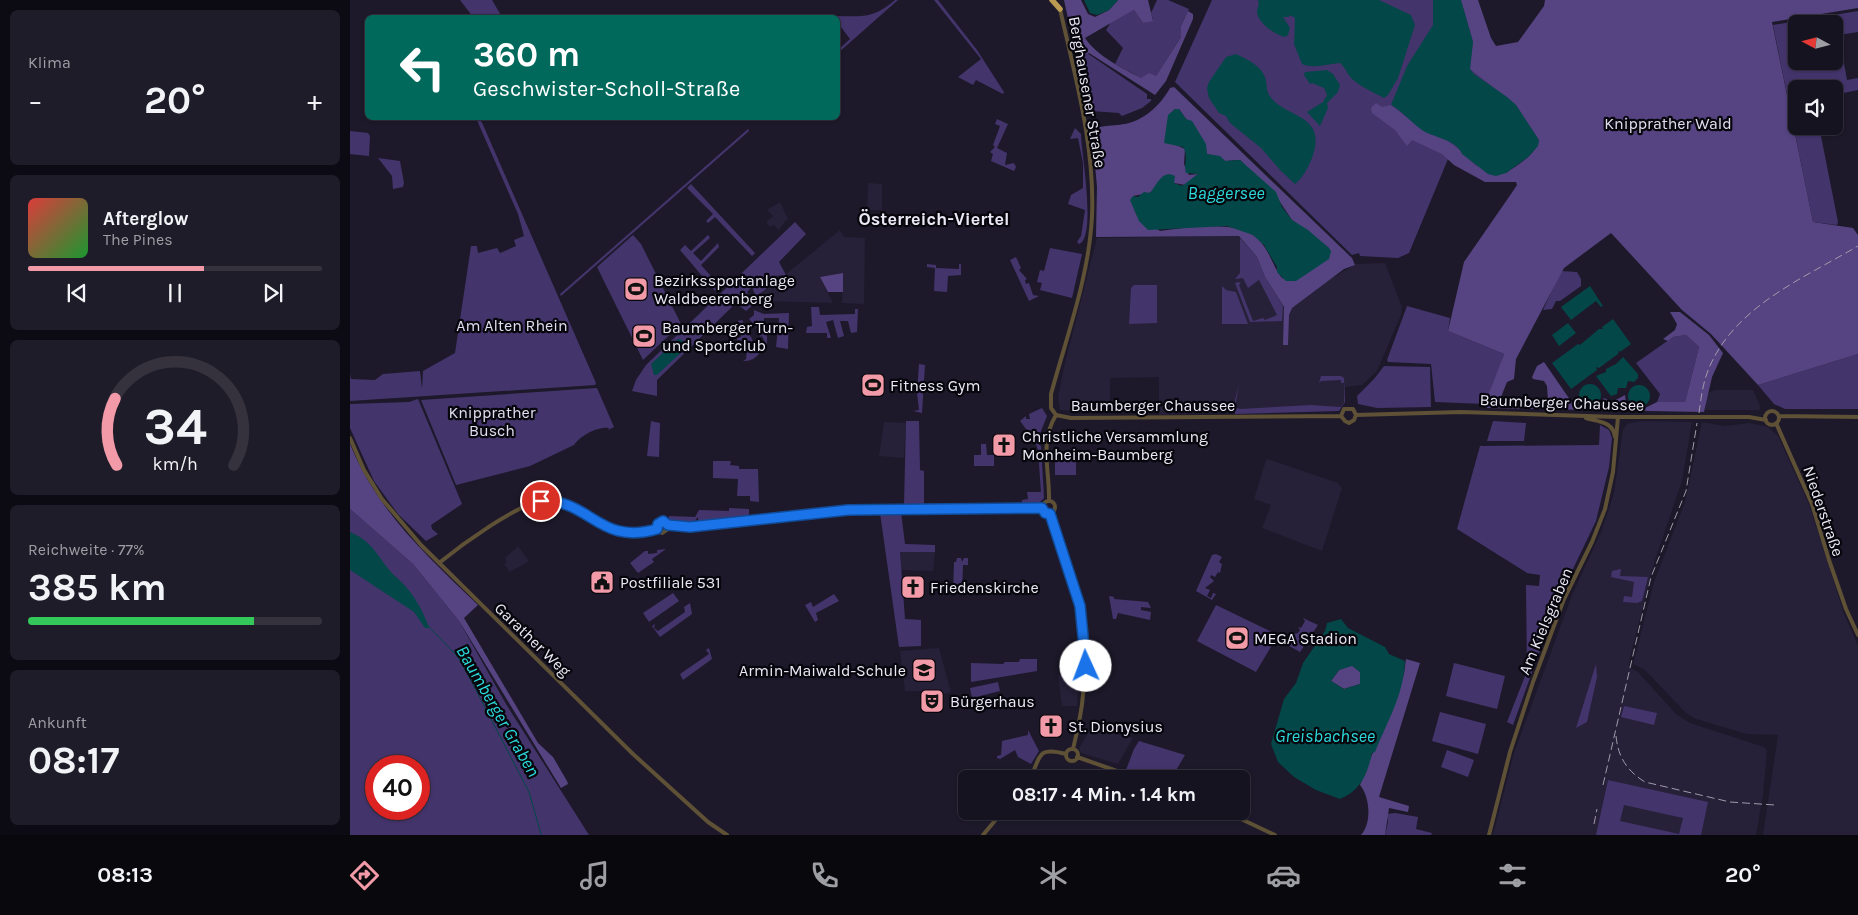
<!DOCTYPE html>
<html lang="de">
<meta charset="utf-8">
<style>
:root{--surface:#161320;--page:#1f1c29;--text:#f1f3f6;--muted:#9e9ea5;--line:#35323e;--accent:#f39aa8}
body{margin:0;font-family:Karla,sans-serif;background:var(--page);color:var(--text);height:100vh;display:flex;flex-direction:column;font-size:19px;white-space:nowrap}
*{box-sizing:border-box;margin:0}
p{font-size:16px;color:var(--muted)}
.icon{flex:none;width:28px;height:28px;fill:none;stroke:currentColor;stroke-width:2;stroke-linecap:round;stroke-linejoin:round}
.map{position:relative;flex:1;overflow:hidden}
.drawer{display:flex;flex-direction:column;gap:10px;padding:10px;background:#0c0a12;width:350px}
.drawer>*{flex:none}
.hud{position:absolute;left:15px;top:15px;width:475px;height:105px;border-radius:8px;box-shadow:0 1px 4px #0004,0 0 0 1px var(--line);background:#00695c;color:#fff;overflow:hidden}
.needle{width:32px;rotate:277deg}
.buttons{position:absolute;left:1438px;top:15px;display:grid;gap:10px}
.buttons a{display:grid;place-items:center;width:55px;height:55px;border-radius:8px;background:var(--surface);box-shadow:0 1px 4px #0004,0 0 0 1px var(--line);font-size:25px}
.speed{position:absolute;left:15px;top:755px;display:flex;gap:10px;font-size:25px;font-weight:700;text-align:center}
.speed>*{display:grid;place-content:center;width:65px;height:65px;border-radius:50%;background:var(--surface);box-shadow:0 1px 4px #0004,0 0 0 1px var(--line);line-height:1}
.speed .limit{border:8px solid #d22;background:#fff;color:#111}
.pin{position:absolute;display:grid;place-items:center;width:42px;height:42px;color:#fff;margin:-21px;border:2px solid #fff;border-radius:50%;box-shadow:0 1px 5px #0007}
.me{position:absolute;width:55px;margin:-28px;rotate:358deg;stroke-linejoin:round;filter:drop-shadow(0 0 4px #0008)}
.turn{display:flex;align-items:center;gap:18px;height:105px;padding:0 25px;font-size:22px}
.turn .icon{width:65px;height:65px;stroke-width:2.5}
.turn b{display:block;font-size:35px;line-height:42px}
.big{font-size:38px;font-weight:700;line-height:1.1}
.drawer .tile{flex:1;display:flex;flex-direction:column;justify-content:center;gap:8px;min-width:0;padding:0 18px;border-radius:8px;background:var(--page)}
.drawer .dial{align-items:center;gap:0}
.dial svg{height:130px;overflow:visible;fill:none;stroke:var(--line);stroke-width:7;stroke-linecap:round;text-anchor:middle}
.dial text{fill:var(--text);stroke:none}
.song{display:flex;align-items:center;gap:15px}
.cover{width:60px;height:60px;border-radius:8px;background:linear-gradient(135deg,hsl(0 70% 55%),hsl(130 70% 35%))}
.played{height:5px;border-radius:2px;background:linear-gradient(90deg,var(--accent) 60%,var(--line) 60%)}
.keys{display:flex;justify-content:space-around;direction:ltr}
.heat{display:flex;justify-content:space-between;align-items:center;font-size:28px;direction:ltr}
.charge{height:8px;border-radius:4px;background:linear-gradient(90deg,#34c759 77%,var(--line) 0)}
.trip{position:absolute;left:608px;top:770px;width:292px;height:50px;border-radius:8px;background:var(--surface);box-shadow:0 1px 4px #0004,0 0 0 1px var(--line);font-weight:700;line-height:50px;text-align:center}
.menu{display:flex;height:80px;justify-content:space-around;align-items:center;background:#09080d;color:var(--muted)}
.menu .icon{width:35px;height:35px}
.menu .active{color:var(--accent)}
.menu b{font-size:22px;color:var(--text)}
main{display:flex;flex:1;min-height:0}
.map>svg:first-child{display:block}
.built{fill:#262038}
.green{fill:#44346c;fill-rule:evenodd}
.forest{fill:#564482;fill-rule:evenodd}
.water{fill:#034748;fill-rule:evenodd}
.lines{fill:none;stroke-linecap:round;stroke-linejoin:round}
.stream{stroke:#034748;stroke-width:1}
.minor{stroke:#5e5135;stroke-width:4}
.highway{stroke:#bc9a51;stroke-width:5.5}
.rail{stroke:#9f9caa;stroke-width:1;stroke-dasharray:8 4;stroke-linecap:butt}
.route-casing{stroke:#114b97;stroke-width:12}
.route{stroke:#1a73e8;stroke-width:9}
.labels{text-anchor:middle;stroke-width:4.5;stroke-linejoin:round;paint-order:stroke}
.street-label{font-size:16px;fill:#ebe8f5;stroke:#07060c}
.park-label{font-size:16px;fill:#e2def1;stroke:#07060c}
.poi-label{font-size:16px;fill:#ebe8f5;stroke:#07060c;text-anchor:start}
.water-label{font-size:18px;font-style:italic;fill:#2cdadb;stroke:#07060c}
.neighbourhood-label{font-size:18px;font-weight:bold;fill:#ebe8f5;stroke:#07060c}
</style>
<main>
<section class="drawer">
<div class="tile"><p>Klima</p>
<div class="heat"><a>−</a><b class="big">20°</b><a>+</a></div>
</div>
<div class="tile">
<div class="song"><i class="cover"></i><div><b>Afterglow</b><p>The Pines</p></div></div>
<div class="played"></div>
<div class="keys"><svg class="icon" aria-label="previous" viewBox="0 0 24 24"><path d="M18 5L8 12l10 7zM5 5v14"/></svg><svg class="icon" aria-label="pause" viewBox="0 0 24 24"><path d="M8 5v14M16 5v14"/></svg><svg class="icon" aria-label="next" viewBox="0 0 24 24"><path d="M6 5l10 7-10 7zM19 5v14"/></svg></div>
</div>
<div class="tile dial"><svg viewBox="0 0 100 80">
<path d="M14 69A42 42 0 1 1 86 69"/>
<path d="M14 69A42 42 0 0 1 13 28" stroke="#f39aa8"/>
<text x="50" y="56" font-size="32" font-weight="700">34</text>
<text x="50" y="72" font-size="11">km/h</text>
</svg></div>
<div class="tile"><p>Reichweite · 77%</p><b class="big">385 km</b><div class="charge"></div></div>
<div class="tile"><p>Ankunft</p><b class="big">08:17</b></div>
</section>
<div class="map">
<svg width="1508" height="835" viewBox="0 0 1508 835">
<rect width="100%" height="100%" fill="#1d192a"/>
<path class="built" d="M518 183 532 184V210H517Z
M430 202 439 221 436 220 429 230 423 225 420 227 416 222 423 216 417 210Z
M490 230 494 237 515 238 514 304 492 303 493 273 470 277 483 303 409 301 410 294 422 284 419 281 420 276 436 274Z
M889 236 907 257 915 277 932 306 938 310 970 285 1006 264 1035 263 1052 307 1051 315 1027 371 1012 385 995 387V403L990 409 809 415V377L760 378V412L710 410 708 397 714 367 747 238Z
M1364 390H1403L1411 408 1409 410H1355L1357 394Z
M1291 421 1342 422 1332 481 1303 566 1279 662 1280 668 1288 672 1326 714 1340 723 1414 747 1417 751 1413 795 1406 835H1143L1164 753 1222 595 1252 530 1264 493 1273 430 1277 424Z
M534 422 556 423 554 458 529 456Z
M1352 422 1374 426 1400 423 1418 427 1428 436 1459 504 1493 611 1508 646V835H1413L1428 735 1397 734 1346 719 1336 713 1295 670 1283 664 1304 582 1335 502Z
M918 459 988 483 992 488 972 551 912 528 921 505 904 499 916 460Z
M168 546 179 561 160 572 154 564 157 562 155 558Z
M550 551 585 552 583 571 551 570Z
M589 648 601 692 588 696 586 689 579 691H555L550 651Z
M708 675H729L727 706H712Z
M742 727 783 738 768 764 731 753 729 748Z"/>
<path class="green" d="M110 0H142L152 17H123Z
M545 0H548L488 53V50L500 39 488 23V18L481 16C511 16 522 20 545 0Z
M584 0H588L627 50 654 92 653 94 626 80 623 85 608 77 631 59Z
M807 0H818L839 9 831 26V37L806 76 791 78 765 64 773 48 756 30 763 19 784 10 793 23 803 20 801 13Z
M862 0H1125L1138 38 1196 138 1140 180 1098 159 1059 253 1048 258 1010 256 1009 253 1002 255 825 82Z
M1508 11V32L1489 35 1497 80 1508 78V90L1484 95V89H1446V126H1469L1488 222 1487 225 1463 222 1423 25ZM1446 24H1484V61H1446Z
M737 53 797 94V99H801V101L792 108 772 116 769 113 741 111 729 61 730 56Z
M126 118H130L246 383 245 385 0 401V374L1 379 25 380 33 374 70 371 72 389 73 371 105 353 121 246H127L128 253 147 248 150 253 166 246 164 240 174 236 168 214Z
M647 119 658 124 647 148 657 153 655 165 664 163 666 167 664 171 641 161 643 154 640 152 645 147 643 145 650 126 645 124Z
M725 128 731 134C731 151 747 237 729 244L727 242 731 236 735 210 718 204 721 195 733 188V163L728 138 720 139Z
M398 129 399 131 211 296 210 294Z
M0 131 18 133 20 136 19 156 0 154Z
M28 158 50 161 54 183 53 187 43 189 42 176Z
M341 184 405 253 402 256 365 217 358 223 356 221 363 214 337 188Z
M445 222 456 234 429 262 436 275 421 276 419 281 422 284 406 297 402 287 397 292 404 304 396 311 386 303 307 380V396L282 391 286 380 296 365Z
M283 235 291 244 331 324 293 360 247 267Z
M358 235 360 238 343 253 351 261 368 243 369 247 371 245 351 265 370 286 365 291 330 250 335 245 341 251Z
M890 238 907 257 915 277 933 306 932 321 900 322 885 283 888 282 891 283 889 285 903 321 913 318 915 320 927 315 909 280 898 288 893 278 885 279 890 273Z
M700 248 732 254 722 298 690 290 692 283 687 282 690 270 694 271Z
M666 257 671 268 669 270 677 279 675 280 676 284 679 283 683 295 689 296 679 301 660 260Z
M577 264 586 265V268L609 269V264H611V275L598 276 597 292 584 291 585 268 577 267Z
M1211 271 1227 272 1231 279V286L1210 301H1206L1202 309 1193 310Z
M784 285H807V323L779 324 781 288Z
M872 286 876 290 886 292 898 324H872Z
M1057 306 1100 318 1098 331 1154 354 1137 402 1135 404 1085 402 1081 364 1038 362 1037 360Z
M461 307H469L470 315 505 314V309H508L507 332 501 333 498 321H490L494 336 488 338 483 320 476 322 481 338H477V333H456L457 327 462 326Z
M404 310 414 314 439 313 438 349 426 347 429 318H414V334H417V346L412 345 415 342 412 336 410 337 407 328 399 319 404 315Z
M392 320 404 343 412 348C409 356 402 362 393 361L396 359 398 341 387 340V338L391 337 388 321Z
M1336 335 1349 347 1335 402H1307L1310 394 1286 363 1323 337Z
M1508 354V409H1435L1424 404 1408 385Z
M569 364 575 365 572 413 563 411 569 410 567 393Z
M1034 366 1080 367 1081 407 1027 408 1008 404 1007 396 1024 379Z
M971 376H991L994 378 995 402 989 411 885 414V400L889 384 885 407 890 409 961 405 991 407 994 403V383H991V380L971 381 969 383Z
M247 388 264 427 258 430 259 428C248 426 230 436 224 445L180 466 106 485 71 400Z
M68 399 112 504 81 525 82 529 88 534 76 541 48 514 24 481 0 428V404L59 402Z
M692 408 697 416 689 436 676 429 670 421 676 416V419H680L679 414Z
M301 421 310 423 309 457 297 456Z
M556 421H569L570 470 574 471V505H554Z
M1143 421 1176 423 1174 441H1137Z
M1250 425 1259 430 1262 438 1259 467 1246 521 1208 600 1163 725 1157 722 1177 671 1176 585 1189 586 1190 575 1177 573 1107 529 1130 446 1249 445Z
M685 441 691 446 694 498 690 502 672 504V500L678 499 677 492H691L688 450Z
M631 444H636L637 455H644V466H624V455H631Z
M726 454V475H705V455Z
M363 461H381L380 465 389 466V469H408L409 502 400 501V496H387L388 479 363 478Z
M379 508 399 509V516L348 521V517L344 522 330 523V520H324V524L312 518H319V516L345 517 349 510 379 511Z
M0 509 63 564 109 621 156 704 239 835H0ZM26 766H69V809H26Z
M551 512 555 544 585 545V552H550L555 619 571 620V646L549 647 530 513Z
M316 549 302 559 304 562 288 573 280 563 295 551H298V554L307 553V550Z
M866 554 872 557 869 562 872 564 870 573 868 572 865 577 861 575 860 577 864 581 855 588 860 590 857 596 861 598 863 593 866 594 862 600 846 591 862 555Z
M607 558H611L612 562 614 558H618V565H613L612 592H603L604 562H606Z
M1271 569 1270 576 1298 577 1292 601 1287 603 1273 602 1274 596 1282 597 1284 582 1261 577 1262 571Z
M323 593 329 601 299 622 293 613Z
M484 594 489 601 466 613 468 620 465 622 455 605 461 602 463 607Z
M759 596 764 597V599L798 602 801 608 791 607V610L801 612 800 620 768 613 766 619H763Z
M340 603 342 614 310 637 302 626 305 624 304 628 308 631 335 612 334 607Z
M866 605 928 635 906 672 847 641Z
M953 618 968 625 950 652 939 646 946 638 940 635 948 633 950 630 948 627 951 628 955 621Z
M359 648 362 659 333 680 330 674 359 654 356 650Z
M670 659H687V671L621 682V663L653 664 655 662H669Z
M1104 663 1155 676 1147 709 1096 696Z
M1246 664 1247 677 1237 722 1226 728Z
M648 682 650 691 622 698 620 688Z
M1274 706 1307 713 1304 725 1271 717Z
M1090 712 1136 724 1128 754 1082 741Z
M678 730 689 751 681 764 668 757 665 750 650 759 647 758V756L651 755 652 741 678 735Z
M789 741 835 755 821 779H802L776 770 784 749Z
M1097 750 1124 760 1118 777 1091 767Z
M1258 780 1358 802 1351 835H1246ZM1274 805 1333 818 1329 834 1270 821Z
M1045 813 1068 817 1066 829 1082 833 1081 835H1035L1038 822 1037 814Z"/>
<path class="forest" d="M714 0H731L738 14 745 17 759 10 768 0H798L803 21 793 23 784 10C767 19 752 28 735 38 747 56 772 68 791 78L799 73 806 76 831 37V26L838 11 843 14V19L816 81 805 95 739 53 731 56 728 64Z
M1111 0H1128L1141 38 1146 46 1168 42 1194 6 1195 0H1508V8L1422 22 1463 222 1503 228 1508 235V354L1408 385 1361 334 1332 310 1261 233 1214 268 1166 359 1164 379 1157 382 1151 397 1155 403 1183 402 1194 404 1198 401 1197 386 1194 381 1183 379 1182 377 1187 366 1194 362 1225 407C1239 408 1246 410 1254 398L1262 402 1275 395 1276 403 1280 409H1293L1307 402H1335L1349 347 1336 335 1323 337 1318 341 1313 339 1325 330 1327 324 1320 312H1330L1359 335 1373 353 1362 377 1354 412 1137 408 1135 404 1154 354 1098 331 1114 262 1161 194 1167 185 1166 182H1135L1104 165 1092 154 1062 140 1057 146 1045 130 1022 113 1021 108 1026 103 1032 107 1041 105 1074 131 1098 141 1110 150 1125 165 1156 173C1167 165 1186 155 1189 140L1166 105 1120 69 1123 41Z
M824 87 1002 258 1005 265 994 269 942 308 939 315 938 345H933L934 307 915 277 907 257 889 236 746 237 747 187 742 130C746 125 770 126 779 123 797 118 812 103 820 88ZM825 109H829C841 128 852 130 857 154L870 157 875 161 890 160 928 199 942 220 979 248C969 263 960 274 943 281L932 278C924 269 921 255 913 245 895 217 838 228 810 231L785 212 783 196 799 193 824 179V183L835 185 848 174 839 175 834 164 835 149 824 144 821 113Z
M493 273V292H478L470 277Z
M0 444C28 512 76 555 128 605L114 618 188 743 203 757 217 781 218 784 211 788 109 621 63 564 0 509Z
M1056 659 1070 663 1029 797 1059 806 1058 812 1039 808 1035 835H1011C1022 823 1020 797 1010 785L1054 674Z
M1002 665 1010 672V684L994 689 981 681 989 670Z"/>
<path class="water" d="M734 0H768L759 10 747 15 740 13Z
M908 0H1029L1061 15 1065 25 1048 78 1038 95 1034 98C1023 92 1011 87 1002 79 997 74 996 68 990 63 980 64 962 69 952 64L944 44 945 18 940 15 939 17H933L940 28 938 35 935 37C925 35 908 23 907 12 907 7 910 6 908 0Z
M1083 0H1111L1123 42 1120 69 1124 74 1157 97 1166 105 1189 140 1188 146 1178 157 1156 173 1146 176 1138 174 1112 154C1106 139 1084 138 1072 130 1061 122 1052 111 1041 105L1057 66 1083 25Z
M886 54C897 59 911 66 915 77 917 82 916 88 918 93 932 120 979 111 962 158 959 166 952 179 945 184L931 171 911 148 880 123 876 116 869 113 859 98 857 88 859 82 876 57Z
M977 70 983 74 990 85 988 92 977 103 978 108 970 126 957 112 973 102 977 95 974 88 962 83 960 84 954 75 955 72Z
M825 109H829L836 119 842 121 856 144 857 154 870 156 875 161 890 160 926 192 932 207 942 220 958 230 979 248 981 251 979 259 946 281H936L927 272V267L914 245 903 235 877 226 798 230 789 221 780 200 783 196 788 197 794 192 800 193C807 185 812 169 825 176L824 183 832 186 848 174 836 173C833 164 839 156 833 147L814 143 818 115Z
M1240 286 1253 306 1251 307 1246 301 1221 320 1211 307Z
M1263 319 1281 344 1270 352 1269 350 1268 354 1249 368 1246 367 1247 370 1221 389 1202 363 1228 344 1230 345 1249 329H1253L1252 327Z
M1218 323 1226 333 1209 346 1202 335Z
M328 339 332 340 336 348 307 375H304L301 364Z
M1273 357 1288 374V378L1284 382 1278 381 1276 388H1268L1267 394 1261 396 1246 376 1256 372V369L1266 364Z
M1229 395a11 11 0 1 1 22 0a11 11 0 1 1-22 0Z
M1278 396a11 11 0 1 1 22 0a11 11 0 1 1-22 0Z
M0 532C25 542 29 561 46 577 55 585 62 593 68 604 73 611 75 620 80 628H75L64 612 0 570Z
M991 619 998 628 1035 647 1039 654 1055 661C1054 694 1037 722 1025 752L1022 753C1017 775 1011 790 990 799L966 790 944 777 928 762 921 744 934 699 946 683 953 663 975 631 977 623ZM1002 666 1010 672V684L994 689 981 681 989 670Z"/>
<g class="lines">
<path class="stream" d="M80 628 107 656 116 671 179 792 191 834"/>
<path class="minor" d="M1415 418a7 7 0 1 1 14 0a7 7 0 1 1-14 0Z
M706 415 701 408V394C717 335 739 277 742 216 745 146 725 76 710 9
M706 415 721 418 991 416
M1006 415 1111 412 1268 417H1399L1416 420
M991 416 994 409H1003L1006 415
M991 416 995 421 999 423 1004 420 1006 415
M1429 416 1508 417
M1236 418C1248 422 1263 421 1265 437
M1426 423 1462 504 1479 560 1496 609 1508 635
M0 438 14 470 32 499 71 545 283 754 358 822 377 835
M693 507a6 6 0 1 1 12 0a6 6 0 1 1-12 0Z
M699 501C700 471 689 443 706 415
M700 514C731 603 748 654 723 749
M307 529 308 524 312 521 318 525 333 526
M307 529 312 533 318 529
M318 529 498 510 692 508
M89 563C110 546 168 503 193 501 240 497 248 546 307 529
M716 755a6 6 0 1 1 12 0a6 6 0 1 1-12 0Z
M727 757 790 779
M680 779C691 757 686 746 716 754
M874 811 925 835
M633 835 653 811
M1139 835 1160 752 1183 682 1214 599 1242 542 1255 509 1263 472 1268 417"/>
<path class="highway" d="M702 0 710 9"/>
<path class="rail" d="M1349 413C1351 398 1353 382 1359 368 1385 306 1454 278 1508 246
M1266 736C1268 757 1277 771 1295 782L1380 802 1425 805
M1253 785 1301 577 1336 491 1347 423
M1244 824 1247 809"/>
</g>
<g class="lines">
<g class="route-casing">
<path id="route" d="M191 501C241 499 248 546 307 529L308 524 313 521 318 525 340 527 498 510 692 508 695 513 700 514 730 606 736 666"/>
</g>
<use href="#route" class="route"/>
</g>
<defs>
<g id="stadium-square" transform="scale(1.25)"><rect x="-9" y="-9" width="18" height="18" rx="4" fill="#f39aa8" stroke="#07060c"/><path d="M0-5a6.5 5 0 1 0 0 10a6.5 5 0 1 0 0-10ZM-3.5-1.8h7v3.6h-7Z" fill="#111"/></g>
<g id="church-square" transform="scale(1.25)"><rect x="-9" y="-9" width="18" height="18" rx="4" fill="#f39aa8" stroke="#07060c"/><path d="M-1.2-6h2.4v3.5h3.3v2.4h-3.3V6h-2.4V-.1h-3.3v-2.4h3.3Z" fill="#111"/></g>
<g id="civic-square" transform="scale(1.25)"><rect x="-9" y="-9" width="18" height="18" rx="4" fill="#f39aa8" stroke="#07060c"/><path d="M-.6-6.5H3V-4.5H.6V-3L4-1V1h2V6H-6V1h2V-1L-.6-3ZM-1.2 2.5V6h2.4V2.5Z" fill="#111"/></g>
<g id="school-square" transform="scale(1.25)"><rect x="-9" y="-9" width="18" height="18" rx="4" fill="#f39aa8" stroke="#07060c"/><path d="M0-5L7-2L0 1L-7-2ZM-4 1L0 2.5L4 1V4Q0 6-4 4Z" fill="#111"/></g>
<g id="theatre-square" transform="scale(1.25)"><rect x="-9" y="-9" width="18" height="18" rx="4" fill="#f39aa8" stroke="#07060c"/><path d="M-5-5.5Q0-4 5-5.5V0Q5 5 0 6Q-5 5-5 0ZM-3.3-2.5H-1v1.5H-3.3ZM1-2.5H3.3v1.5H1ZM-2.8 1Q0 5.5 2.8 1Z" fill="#111"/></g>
</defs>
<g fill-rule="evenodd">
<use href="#stadium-square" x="286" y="289"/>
<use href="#stadium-square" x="294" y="336"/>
<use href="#stadium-square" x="523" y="385"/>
<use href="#church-square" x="654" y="445"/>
<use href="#civic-square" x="252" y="582"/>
<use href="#church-square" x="563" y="587"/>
<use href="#stadium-square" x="887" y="638"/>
<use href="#school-square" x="574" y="670"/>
<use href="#theatre-square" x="582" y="701"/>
<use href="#church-square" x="701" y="726"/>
</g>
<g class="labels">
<g class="street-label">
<text transform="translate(738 92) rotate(80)" y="6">Berghausener Straße</text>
<text transform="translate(1212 402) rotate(2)" y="6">Baumberger Chaussee</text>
<text x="803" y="411">Baumberger Chaussee</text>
<text transform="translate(1474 511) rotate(71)" y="6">Niederstraße</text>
<text transform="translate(1195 621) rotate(-67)" y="6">Am Kielsgraben</text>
<text transform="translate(183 639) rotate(44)" y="6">Garather Weg</text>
</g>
<g class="park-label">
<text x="1318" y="129">Knipprather Wald</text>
<text x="162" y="331">Am Alten Rhein</text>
<text x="142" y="418">Knipprather<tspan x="142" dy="18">Busch</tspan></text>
</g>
<g class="poi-label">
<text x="304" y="286">Bezirkssportanlage<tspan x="304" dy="18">Waldbeerenberg</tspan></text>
<text x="312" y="333">Baumberger Turn-<tspan x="312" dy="18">und Sportclub</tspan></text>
<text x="540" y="391">Fitness Gym</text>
<text x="672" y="442">Christliche Versammlung<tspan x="672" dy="18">Monheim-Baumberg</tspan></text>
<text x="270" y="588">Postfiliale 531</text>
<text x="580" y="593">Friedenskirche</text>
<text x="904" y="644">MEGA Stadion</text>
<text x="556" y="676" text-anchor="end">Armin-Maiwald-Schule</text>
<text x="600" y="707">Bürgerhaus</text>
<text x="718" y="732">St. Dionysius</text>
</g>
<g class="water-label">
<text x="876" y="199">Baggersee</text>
<text transform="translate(148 711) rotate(60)" y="6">Baumberger Graben</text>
<text x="975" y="742">Greisbachsee</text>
</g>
<g class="neighbourhood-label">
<text x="584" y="225">Österreich-Viertel</text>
</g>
</g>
</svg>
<div class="buttons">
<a><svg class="needle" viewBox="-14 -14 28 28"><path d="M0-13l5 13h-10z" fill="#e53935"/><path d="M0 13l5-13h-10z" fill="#9e9ea5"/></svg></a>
<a><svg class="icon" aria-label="sound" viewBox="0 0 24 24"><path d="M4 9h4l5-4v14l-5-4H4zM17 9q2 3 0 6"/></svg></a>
</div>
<div class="speed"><div class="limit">40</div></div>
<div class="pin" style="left:191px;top:501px;background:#d93025"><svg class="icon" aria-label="arrive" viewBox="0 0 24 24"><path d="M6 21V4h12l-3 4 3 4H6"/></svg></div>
<svg class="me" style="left:736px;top:666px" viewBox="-20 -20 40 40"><circle r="19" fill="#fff"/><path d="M0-13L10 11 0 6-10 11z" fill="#1a73e8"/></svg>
<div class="trip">08:17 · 4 Min. · 1.4 km</div>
<div class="hud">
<div class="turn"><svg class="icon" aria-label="left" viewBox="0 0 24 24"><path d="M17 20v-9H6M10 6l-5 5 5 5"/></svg><div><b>360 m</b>Geschwister-Scholl-Straße</div></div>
</div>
</div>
</main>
<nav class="menu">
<b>08:13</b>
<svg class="icon active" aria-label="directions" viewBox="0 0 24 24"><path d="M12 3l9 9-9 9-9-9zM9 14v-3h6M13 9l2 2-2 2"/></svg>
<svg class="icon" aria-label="music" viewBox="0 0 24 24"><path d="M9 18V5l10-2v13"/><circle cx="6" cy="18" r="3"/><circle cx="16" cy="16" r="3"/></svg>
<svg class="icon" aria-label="phone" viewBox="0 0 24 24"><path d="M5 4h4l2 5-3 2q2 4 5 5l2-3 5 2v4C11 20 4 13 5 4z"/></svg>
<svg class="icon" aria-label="climate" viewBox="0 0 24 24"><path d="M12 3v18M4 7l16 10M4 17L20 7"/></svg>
<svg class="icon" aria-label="car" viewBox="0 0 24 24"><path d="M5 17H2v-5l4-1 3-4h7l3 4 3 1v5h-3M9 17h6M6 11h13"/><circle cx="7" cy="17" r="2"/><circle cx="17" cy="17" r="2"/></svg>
<svg class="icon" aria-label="filters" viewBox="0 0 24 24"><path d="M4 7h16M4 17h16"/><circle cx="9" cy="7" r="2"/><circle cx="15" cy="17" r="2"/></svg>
<b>20°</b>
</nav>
